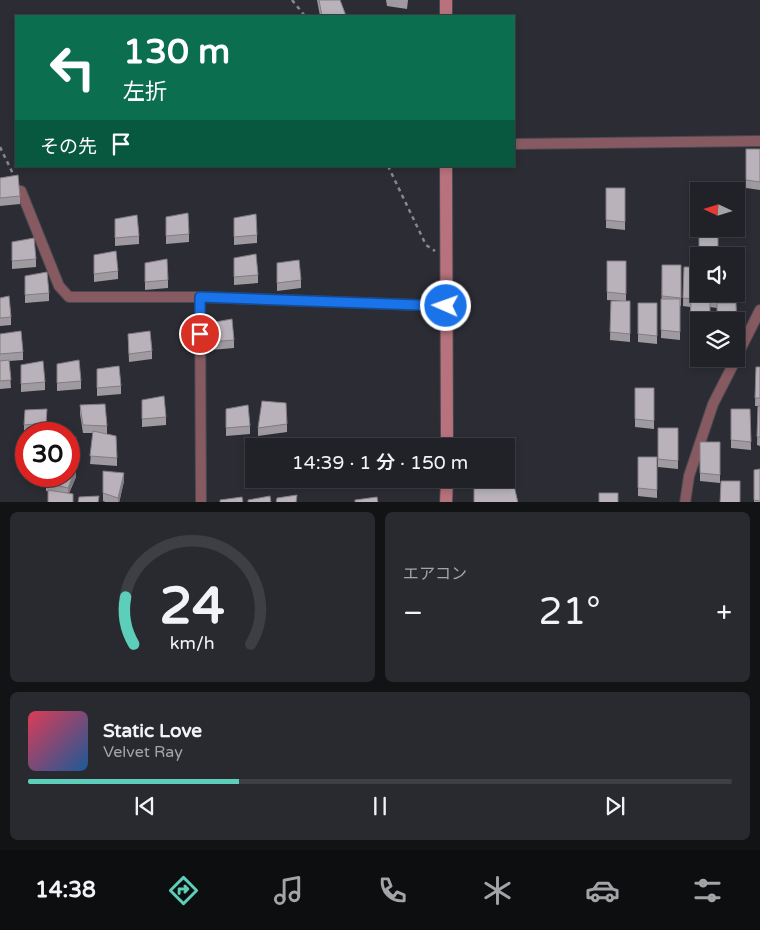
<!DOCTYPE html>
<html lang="ja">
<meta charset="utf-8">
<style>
:root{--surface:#212227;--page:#292a2f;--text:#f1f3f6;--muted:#a2a4a7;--line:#3e3f44;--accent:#5dceb9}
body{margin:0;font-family:"Varela Round","Noto Sans JP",sans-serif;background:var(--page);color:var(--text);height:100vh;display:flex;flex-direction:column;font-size:19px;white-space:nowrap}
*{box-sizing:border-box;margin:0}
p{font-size:16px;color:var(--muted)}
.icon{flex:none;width:28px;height:28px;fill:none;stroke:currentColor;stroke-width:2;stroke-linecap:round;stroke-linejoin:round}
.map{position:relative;height:502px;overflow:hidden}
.details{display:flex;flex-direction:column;gap:10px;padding:10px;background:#121315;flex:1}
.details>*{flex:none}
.banner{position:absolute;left:15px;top:15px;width:500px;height:152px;border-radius:0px;box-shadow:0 2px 8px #0003,0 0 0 1px var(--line);background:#0b6e4f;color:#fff;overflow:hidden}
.needle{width:32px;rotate:274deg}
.tools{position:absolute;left:690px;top:182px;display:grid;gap:10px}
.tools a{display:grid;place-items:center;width:55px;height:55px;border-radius:0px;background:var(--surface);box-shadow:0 2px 8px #0003,0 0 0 1px var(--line);font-size:25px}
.speed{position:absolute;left:15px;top:422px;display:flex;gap:10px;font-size:25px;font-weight:700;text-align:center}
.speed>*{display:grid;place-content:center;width:65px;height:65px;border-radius:50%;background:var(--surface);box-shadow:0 2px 8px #0003,0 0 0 1px var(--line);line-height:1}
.speed .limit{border:8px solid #d22;background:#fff;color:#111}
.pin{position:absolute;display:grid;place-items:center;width:42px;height:42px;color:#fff;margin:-21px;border:2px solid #fff;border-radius:50%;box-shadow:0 1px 5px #0007}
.me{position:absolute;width:55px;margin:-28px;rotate:272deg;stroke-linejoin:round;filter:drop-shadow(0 0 4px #0008)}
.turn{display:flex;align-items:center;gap:18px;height:105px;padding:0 25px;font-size:22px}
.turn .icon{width:65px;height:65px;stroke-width:2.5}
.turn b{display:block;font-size:35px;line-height:42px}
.then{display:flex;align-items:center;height:48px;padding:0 25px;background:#0003;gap:10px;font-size:19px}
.big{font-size:38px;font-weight:600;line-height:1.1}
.details .tile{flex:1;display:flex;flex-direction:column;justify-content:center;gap:8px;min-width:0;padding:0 18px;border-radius:8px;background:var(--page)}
.details .dial{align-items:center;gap:0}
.dial svg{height:130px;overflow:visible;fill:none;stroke:var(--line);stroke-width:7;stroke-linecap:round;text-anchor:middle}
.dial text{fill:var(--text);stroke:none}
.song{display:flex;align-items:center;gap:15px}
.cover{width:60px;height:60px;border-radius:8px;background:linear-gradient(135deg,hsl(350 70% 55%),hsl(210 70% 35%))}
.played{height:5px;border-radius:2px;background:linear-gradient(90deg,var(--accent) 30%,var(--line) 30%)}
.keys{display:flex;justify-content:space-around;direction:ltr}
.heat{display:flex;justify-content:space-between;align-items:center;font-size:28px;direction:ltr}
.details .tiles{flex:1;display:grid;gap:10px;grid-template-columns:1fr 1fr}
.tile:last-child{grid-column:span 2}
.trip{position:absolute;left:245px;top:438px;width:270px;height:50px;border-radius:0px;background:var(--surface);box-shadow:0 2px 8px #0003,0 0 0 1px var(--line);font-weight:600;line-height:50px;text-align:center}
.tab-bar{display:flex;height:80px;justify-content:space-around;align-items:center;background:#0d0e10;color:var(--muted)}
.tab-bar .icon{width:35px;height:35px}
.tab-bar .current{color:var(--accent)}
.tab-bar b{font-size:22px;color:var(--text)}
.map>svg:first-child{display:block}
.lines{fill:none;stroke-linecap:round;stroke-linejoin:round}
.minor-casing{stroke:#484950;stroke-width:12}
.secondary-casing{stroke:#484950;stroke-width:14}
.path{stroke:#87878d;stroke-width:2.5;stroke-dasharray:4 4;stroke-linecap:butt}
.minor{stroke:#875a61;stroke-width:10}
.secondary{stroke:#b8727d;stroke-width:12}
.wall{fill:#9f99a0}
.shaded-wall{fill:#827d82}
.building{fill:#b9b2ba;stroke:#827d82}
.route-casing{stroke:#114b97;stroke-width:12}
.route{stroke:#1a73e8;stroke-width:9}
</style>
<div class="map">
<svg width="760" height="503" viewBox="0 0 760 503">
<rect width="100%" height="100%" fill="#2c2d34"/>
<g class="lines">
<g class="minor-casing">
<path id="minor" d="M514 144 760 141
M21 191 59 286 69 297H200L446 306
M200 297 201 503
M736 358 760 310
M685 503 689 476 713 404 736 359"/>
</g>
<g class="secondary-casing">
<path id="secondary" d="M446 0V16
M446 166 447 446
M446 503 447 479"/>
</g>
<path class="path" d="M292 0 305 16
M0 147 15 178
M388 166 426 245 435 251"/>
<use href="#minor" class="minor"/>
<use href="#secondary" class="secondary"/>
</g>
<path class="wall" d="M317 0H340L346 16H320Z
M386 0H408L407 9 387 6Z
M746 149H760V190L746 188Z
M0 178 20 196V204L0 206Z
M606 188H625V230L606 228Z
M166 217 189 234V242L166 244Z
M234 218 257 235V243L234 245Z
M115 219 139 236V244L115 246Z
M699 229V294L703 300H706V294H725V303H736L737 345 736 321 717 308 710 307 699 321V340L690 339V307L683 306 684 267H699Z
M12 242 36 259V267L12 269Z
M94 255 118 271V279L94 282Z
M234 258 258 275V283L234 285Z
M607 261H626V301H630V342L610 340 611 301H622L607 300Z
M145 263 168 280V288L145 290Z
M277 263 301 280V288L277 291Z
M662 265H681V306H680V340L661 338Z
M25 276 49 293V301L25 303Z
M0 298 11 317V325L0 326Z
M638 303H657V344L638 342Z
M210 323 234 340V348L210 350Z
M0 334 23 352V360L9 361 11 388 0 389Z
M128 334 152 351V359L129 362Z
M57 364 81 381V389L57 391Z
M21 365 45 382V390L21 392Z
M756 367H760V446L757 445 758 406H755Z
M97 369 121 386V394L97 396Z
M635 388H654V429L635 427Z
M142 400 166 417V425L142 427Z
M80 405 107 426V434L117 458V466L90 464 93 433H83L80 414Z
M226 409 250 426V434L226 436Z
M731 409H750L751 450 731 448Z
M47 417 46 429 31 433H24V425Z
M287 424V432L258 436V428Z
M658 428H678V469L658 467Z
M69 436 78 454V462L69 463Z
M700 442H720V483L700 481Z
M638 457H657V498L638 496Z
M760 469V503H754V470Z
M103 471 124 481 119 503H108L103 501Z
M76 477 69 493 46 491V483Z"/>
<path class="shaded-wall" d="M76 469V477L68 496V488Z
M124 473V481L119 503H118V498Z"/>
<path class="building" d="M319 0H340L346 16H322Z
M746 149H760V182L746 180Z
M18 175 20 196 0 198V178Z
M606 188H625V222L606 220Z
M188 213 189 234 166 236V217Z
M256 214 257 235 234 237V218Z
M137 215 139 236 115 238V219Z
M699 229H718V256H699V260Z
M34 238 36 259 12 261V242Z
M116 251 118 271 94 274V255Z
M256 254 258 275 234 277V258Z
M167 259 168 280 145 282V263Z
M299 260 301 280 277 283V263Z
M607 261H626V294L607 292Z
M662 265H681V298L662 296Z
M684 267H699V294H703V300H710V321H699V332L690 331 691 300 694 299 683 298Z
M47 272 49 293 25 295V276Z
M706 294H725V301L706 299Z
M9 296 11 317 0 318V298Z
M661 299H680V332L661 330Z
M611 301H630V334L610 332Z
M638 303H657V336L638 334Z
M717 303H736L737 336 736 321H717Z
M232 319 234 340 210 342V323Z
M21 331 23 352 0 354V334Z
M150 331 152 351 129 354 128 334Z
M9 360 11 380 0 381V361Z
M79 360 81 381 57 383V364Z
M43 361 45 382 21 384V365Z
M119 366 121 386 97 388V369Z
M756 367H760V398H755Z
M635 388H654V421L635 419Z
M164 396 166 417 142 419V400Z
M262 401 286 403 287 424 258 428Z
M105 404 107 426 83 425 80 405Z
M248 405 250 426 226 428V409Z
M758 406H760V437H757Z
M47 409 46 423 24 425 25 410Z
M731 409H750L751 442 731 440Z
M53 427 54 434H31V431Z
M658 428H678V461L658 459Z
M93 431 116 436 117 458 90 456Z
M69 436 76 437 78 454 69 455Z
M700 442H720V475L700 473Z
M638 457H657V490L638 488Z
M69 469H76L68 488 46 483 50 476H69Z
M760 469V501L754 500V470Z
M103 471 124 473 118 498 103 493Z
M513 481 518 503H474V487L491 486Z
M721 481H740V503H720Z
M48 490 73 494V503H48Z
M599 493H618V503H599Z
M297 495 296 503H276L277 498Z
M99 496 98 503H78L79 497Z
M270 496 271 503H248V500Z
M242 497 243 503H220V500Z
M377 497 378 503H355V500Z"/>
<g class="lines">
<g class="route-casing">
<path id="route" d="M200 334V297L446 306"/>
</g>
<use href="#route" class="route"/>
</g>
</svg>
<div class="tools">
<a><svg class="needle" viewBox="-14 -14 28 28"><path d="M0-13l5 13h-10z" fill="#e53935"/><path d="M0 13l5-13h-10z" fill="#a2a4a7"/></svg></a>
<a><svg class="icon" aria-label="sound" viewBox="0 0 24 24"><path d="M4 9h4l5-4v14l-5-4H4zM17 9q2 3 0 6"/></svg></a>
<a><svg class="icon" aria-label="layers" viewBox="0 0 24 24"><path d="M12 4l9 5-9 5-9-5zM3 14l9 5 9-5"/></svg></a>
</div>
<div class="speed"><div class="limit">30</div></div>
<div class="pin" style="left:200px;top:334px;background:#d93025"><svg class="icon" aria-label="arrive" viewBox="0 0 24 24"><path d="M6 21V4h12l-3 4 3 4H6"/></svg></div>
<svg class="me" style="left:446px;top:306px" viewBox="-20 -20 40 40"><circle r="17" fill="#1a73e8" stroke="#fff" stroke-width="3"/><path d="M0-11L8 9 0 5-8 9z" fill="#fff"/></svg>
<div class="trip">14:39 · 1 分 · 150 m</div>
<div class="banner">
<div class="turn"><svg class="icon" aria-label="left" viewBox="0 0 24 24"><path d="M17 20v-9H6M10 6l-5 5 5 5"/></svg><div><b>130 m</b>左折</div></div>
<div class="then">その先<svg class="icon" aria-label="arrive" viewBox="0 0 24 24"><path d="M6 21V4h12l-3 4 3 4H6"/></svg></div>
</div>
</div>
<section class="details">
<div class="tiles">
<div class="tile dial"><svg viewBox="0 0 100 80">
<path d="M14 69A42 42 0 1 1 86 69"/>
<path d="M14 69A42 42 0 0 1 9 40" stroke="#5dceb9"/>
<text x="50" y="56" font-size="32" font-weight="700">24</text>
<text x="50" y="72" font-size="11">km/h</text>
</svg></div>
<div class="tile"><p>エアコン</p>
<div class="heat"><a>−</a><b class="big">21°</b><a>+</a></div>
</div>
<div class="tile">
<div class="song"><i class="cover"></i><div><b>Static Love</b><p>Velvet Ray</p></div></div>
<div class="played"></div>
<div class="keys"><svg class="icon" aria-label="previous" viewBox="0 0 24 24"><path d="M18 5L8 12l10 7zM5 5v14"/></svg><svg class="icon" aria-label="pause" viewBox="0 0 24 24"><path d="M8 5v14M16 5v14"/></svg><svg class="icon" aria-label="next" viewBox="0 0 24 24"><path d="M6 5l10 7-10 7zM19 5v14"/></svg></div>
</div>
</div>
</section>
<nav class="tab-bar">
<b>14:38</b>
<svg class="icon current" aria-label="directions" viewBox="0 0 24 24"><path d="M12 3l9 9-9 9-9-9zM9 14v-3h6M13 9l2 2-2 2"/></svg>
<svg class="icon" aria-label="music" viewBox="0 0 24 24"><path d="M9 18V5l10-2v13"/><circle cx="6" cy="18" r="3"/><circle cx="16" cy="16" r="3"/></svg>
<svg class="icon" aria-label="phone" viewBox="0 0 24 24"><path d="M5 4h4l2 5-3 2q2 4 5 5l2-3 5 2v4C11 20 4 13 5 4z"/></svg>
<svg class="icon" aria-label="climate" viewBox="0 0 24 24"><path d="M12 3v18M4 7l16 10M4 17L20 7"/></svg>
<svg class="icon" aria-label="car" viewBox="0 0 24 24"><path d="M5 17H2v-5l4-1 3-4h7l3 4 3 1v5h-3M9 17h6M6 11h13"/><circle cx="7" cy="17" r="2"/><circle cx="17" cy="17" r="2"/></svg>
<svg class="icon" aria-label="filters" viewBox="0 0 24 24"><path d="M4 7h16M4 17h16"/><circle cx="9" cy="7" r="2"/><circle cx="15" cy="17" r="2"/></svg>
</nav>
